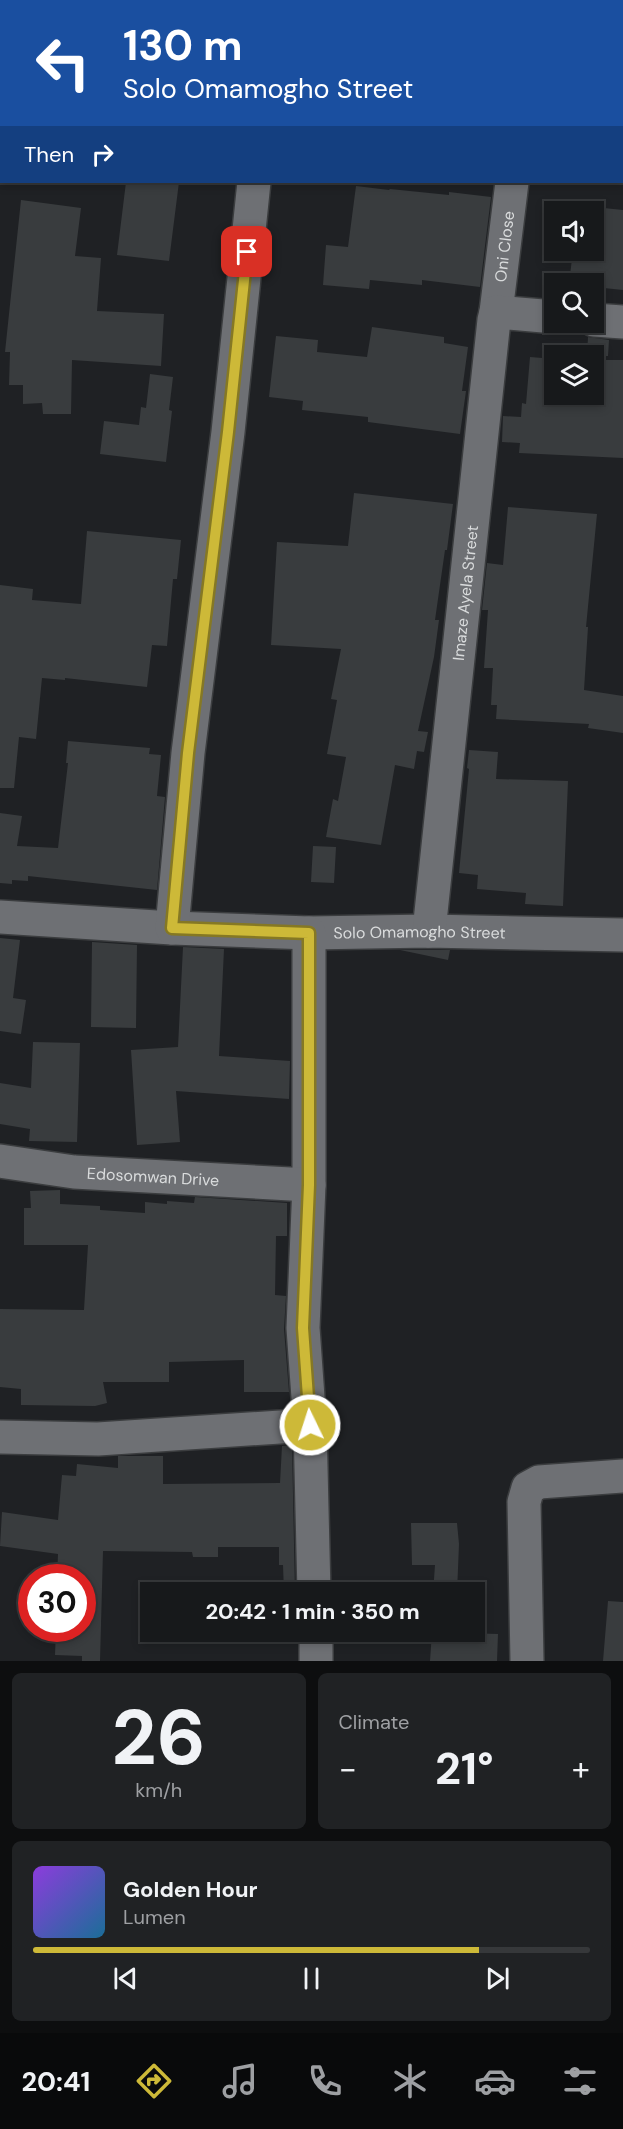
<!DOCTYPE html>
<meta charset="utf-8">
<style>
:root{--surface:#17191b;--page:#202224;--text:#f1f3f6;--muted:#9ea0a3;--line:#36383a;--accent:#cdb938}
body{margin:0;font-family:"DM Sans",sans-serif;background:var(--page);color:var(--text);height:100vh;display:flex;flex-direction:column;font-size:22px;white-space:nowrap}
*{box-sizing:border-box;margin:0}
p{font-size:20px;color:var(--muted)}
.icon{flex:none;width:33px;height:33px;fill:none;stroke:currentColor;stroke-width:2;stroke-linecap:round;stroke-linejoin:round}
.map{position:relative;height:1661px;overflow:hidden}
.side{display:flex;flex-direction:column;gap:12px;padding:12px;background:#0d0e0f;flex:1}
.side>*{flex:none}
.hud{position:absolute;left:0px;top:0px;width:624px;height:183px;box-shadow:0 3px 9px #0003,0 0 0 2px var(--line);background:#1a4fa0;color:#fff;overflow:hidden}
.controls{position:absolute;left:544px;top:201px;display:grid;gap:12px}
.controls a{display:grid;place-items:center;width:60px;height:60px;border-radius:0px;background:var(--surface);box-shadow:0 3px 9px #0003,0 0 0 2px var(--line);font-size:30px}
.speed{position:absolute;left:18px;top:1564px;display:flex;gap:12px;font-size:30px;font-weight:700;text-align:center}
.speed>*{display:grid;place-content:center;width:78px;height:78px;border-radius:50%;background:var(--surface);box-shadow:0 3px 9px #0003,0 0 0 2px var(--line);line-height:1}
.speed .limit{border:9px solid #d22;background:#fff;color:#111}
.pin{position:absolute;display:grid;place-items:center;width:51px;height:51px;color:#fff;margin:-26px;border-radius:12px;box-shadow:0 3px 9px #0006}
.me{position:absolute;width:66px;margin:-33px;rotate:356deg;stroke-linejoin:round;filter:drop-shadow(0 0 4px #0008)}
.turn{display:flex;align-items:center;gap:21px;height:126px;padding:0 24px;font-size:27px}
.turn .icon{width:78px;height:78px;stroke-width:2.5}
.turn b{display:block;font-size:42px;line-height:51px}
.then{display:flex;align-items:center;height:57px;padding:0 24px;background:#0003;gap:12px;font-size:22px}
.big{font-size:45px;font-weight:700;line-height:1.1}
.side .card{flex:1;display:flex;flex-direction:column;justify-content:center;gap:9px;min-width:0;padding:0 21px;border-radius:9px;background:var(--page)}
.side .dial{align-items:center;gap:0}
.dial b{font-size:78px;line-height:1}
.song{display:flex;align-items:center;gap:18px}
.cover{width:72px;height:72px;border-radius:9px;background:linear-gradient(135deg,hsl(270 70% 55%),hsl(200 70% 35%))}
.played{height:6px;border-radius:3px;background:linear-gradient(90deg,var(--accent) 80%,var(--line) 80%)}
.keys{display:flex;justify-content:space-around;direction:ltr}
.heat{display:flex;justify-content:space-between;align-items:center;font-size:33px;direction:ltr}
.side .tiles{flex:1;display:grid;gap:12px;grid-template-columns:1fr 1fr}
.card:last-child{grid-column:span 2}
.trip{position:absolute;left:140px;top:1582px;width:345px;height:60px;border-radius:0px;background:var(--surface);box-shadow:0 3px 9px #0003,0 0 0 2px var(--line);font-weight:700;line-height:60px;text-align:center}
.tabs{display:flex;height:96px;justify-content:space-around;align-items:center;background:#090a0b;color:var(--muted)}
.tabs .icon{width:42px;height:42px}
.tabs .active{color:var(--accent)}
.tabs b{font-size:27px;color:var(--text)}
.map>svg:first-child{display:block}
.building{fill:#393c3e}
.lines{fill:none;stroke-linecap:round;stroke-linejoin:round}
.minor-casing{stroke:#3b3d3f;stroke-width:36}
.minor{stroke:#6e7074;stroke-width:33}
.route-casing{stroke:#857824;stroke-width:15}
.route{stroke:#cdb938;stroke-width:10}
.labels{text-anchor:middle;stroke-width:6;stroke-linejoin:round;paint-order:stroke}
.street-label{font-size:16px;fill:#d9dbdc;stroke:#0a0b0c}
</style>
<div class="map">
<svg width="623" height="1661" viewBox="0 0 623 1661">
<rect width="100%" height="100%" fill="#1f2124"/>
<path class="building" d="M126 182H179L169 261 117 255Z
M356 186 389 190 390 189 449 195V192L491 197 480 287 422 280V285L370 280 369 289 323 285 326 245 348 247Z
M21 200 81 208 75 256 101 258 97 311 164 314 161 366 72 360 71 414H43L42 403 23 404V385H9L10 352H5Z
M594 207 623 210V290L594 287V284H569L573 250H594Z
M372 327 444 337V343L468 347 462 391H466L460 434 368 422V417L302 410 303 401 269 397 276 336 318 340 317 352 367 357Z
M588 337 609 340 608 356H587Z
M530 357 555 359V394H594V360H623V458L519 453 520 443 502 442 503 416 521 417 522 403 526 404Z
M150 374 173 377 169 410 172 411 166 462 100 454 104 421 139 425 141 407 146 408Z
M354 493 453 504 447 550H445L435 620H439L434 657 418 731 428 732 424 752 417 751 414 769 395 765 381 845 326 837 333 799 338 801 346 757 327 754 337 700 331 699 341 649 271 645 277 542 348 546Z
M508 507 597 514 586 627H588L584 690 623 696V733L588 728 589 724 496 719 497 705H491L493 668H484L488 610H482L487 563 503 565Z
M87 531 181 540 177 579H173L167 646 152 645 147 687 65 678V680L42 678 36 739 19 737 14 788H0V585L33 589 32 600 81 604Z
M68 741 150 748 149 754 161 755 157 796 165 797 157 890 28 876V881L12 880V884L0 883V813L22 816 17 846 58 848 68 763H66Z
M469 750 498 752 496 779 568 781 563 906 525 904 526 893 477 889 478 875 459 873 469 769 467 768Z
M313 846 336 847 334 883 311 882Z
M0 938 20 940 13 998 26 1000 21 1034 0 1031Z
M92 942 137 945 136 1028 91 1027Z
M183 947 224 949 219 1056 290 1061 289 1099 176 1091 180 1142 137 1145 131 1050 178 1047Z
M400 950H450L448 960Z
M33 1042 80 1043 77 1142 29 1141 30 1129 0 1124V1083L31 1088Z
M60 1190V1204L100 1206V1210L145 1213V1202L167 1204V1201L194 1203 195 1197 287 1203V1236H276L275 1295 286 1296 284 1329 289 1392H244V1360L169 1362V1382H103L107 1403 95 1406 21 1405V1389L0 1387V1309L84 1310 88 1245H24V1208H31L30 1191Z
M292 1445 295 1593H284L283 1565H279V1547H218V1557H193L192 1552 103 1551 100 1661H82V1656L55 1655 56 1629H82V1578H57L58 1554 0 1546 2 1512 58 1520 62 1475 76 1476 77 1464 118 1468V1456H163V1484L280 1483 282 1446Z
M411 1523H457L459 1544 457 1593H433L435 1565H412Z
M608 1601 623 1602V1661H603Z
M432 1632 498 1634 497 1661H430Z"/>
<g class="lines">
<g class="minor-casing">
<g id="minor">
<path d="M289 0V2"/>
<path d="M0 36H2"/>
<path d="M622 56H623"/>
<path id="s1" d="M496 312 512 182"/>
<path d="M594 320 623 322"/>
<path id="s2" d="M0 917 172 928 309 933 429 931 623 935"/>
<path d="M172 928 188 753 228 432 254 182"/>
<path id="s3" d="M429 931 494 320 496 312 555 317"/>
<path d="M309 933V1185L303 1328 310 1425 314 1593"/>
<path id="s4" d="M0 1161 74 1172 309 1185"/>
<path d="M0 1437 98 1439 310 1425"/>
<path d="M316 1632V1661"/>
<path d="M527 1661 524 1502 528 1488 539 1482 623 1476"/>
</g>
</g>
<use href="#minor" class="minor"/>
</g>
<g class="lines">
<g class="route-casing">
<path id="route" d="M247 252 228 432 188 753 172 928 309 933V1185L303 1328 310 1425"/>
</g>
<use href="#route" class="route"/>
</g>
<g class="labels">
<g class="street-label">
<text dy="6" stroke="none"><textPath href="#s1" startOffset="66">Oni Close</textPath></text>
<text dy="6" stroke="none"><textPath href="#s3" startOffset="340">Imaze Ayela Street</textPath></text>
<text dy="6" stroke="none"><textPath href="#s2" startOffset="420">Solo Omamogho Street</textPath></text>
<text dy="6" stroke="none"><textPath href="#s4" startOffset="154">Edosomwan Drive</textPath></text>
</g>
</g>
</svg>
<div class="controls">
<a><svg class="icon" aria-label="sound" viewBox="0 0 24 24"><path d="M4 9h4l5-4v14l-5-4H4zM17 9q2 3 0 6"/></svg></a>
<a><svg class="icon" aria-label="search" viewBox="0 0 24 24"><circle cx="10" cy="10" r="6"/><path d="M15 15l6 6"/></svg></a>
<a><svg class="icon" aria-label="layers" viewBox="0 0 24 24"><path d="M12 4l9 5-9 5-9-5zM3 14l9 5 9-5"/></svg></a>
</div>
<div class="speed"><div class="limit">30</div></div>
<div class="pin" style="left:247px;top:252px;background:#d93025"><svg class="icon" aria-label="arrive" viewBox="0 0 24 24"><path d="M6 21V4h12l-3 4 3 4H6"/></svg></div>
<svg class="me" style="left:310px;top:1425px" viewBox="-20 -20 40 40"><circle r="17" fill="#cdb938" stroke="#fff" stroke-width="3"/><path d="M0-11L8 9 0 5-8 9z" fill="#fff"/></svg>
<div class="trip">20:42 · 1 min · 350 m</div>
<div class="hud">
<div class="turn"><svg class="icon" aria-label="left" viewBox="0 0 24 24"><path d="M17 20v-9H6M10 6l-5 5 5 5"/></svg><div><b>130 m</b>Solo Omamogho Street</div></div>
<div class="then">Then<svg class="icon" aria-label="right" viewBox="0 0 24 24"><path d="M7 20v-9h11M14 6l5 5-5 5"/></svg></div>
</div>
</div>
<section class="side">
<div class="tiles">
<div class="card dial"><b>26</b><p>km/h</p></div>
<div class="card"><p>Climate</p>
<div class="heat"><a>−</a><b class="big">21°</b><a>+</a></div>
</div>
<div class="card">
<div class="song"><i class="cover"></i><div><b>Golden Hour</b><p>Lumen</p></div></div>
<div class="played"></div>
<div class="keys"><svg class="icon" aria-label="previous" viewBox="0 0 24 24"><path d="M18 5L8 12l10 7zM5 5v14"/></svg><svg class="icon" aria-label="pause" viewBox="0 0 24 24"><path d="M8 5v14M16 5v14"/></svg><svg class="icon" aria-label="next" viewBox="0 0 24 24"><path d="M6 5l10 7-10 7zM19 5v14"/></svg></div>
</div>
</div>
</section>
<nav class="tabs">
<b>20:41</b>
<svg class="icon active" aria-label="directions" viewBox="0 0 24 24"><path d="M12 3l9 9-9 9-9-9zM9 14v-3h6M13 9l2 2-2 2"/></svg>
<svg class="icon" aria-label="music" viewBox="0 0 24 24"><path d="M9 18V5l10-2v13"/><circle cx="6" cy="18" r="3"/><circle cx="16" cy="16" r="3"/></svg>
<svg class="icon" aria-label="phone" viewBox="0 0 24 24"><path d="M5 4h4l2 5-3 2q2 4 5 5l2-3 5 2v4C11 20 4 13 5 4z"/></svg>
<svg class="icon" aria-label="climate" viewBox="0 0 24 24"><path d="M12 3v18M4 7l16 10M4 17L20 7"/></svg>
<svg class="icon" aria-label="car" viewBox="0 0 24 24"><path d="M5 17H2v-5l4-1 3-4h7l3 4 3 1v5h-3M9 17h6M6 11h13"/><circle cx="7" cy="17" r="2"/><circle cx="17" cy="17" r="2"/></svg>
<svg class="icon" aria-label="filters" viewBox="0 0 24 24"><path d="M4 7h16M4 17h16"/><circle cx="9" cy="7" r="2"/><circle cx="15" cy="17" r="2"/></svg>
</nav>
